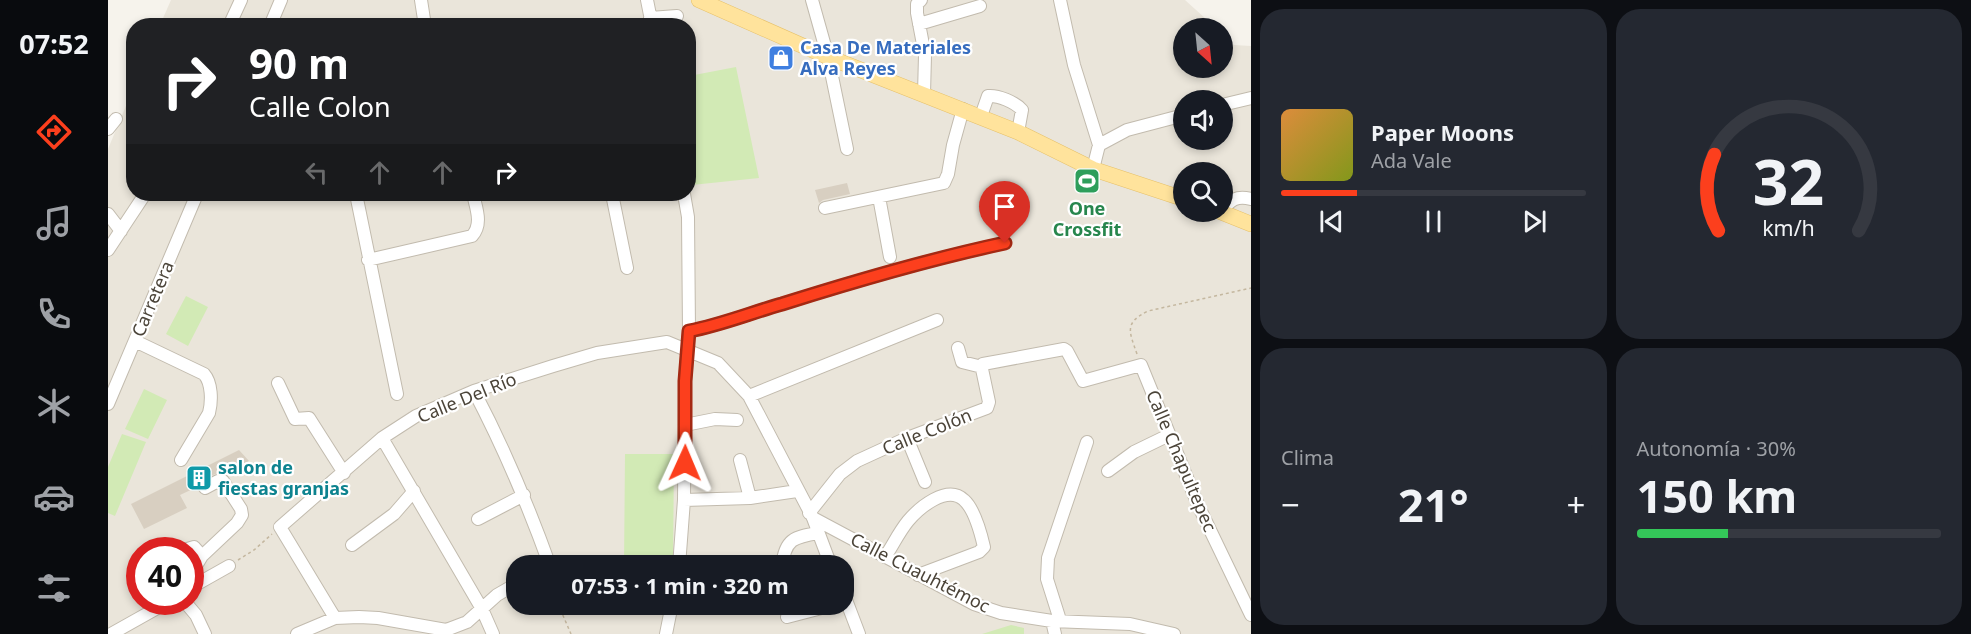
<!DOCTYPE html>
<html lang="es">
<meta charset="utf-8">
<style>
:root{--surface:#171b24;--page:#242831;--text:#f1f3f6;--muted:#9ea1a6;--line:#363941;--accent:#fc3f1d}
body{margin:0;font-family:"Noto Sans",sans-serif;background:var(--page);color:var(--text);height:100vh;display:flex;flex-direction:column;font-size:22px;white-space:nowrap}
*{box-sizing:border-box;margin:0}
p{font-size:20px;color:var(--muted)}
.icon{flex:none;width:33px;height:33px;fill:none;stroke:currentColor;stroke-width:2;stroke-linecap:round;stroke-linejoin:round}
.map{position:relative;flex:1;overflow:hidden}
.drawer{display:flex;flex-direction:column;gap:9px;padding:9px;background:#0d0f14;width:720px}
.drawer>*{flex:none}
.banner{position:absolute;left:18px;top:18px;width:570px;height:183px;border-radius:24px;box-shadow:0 3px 9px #0003;background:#202124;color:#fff;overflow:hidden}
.needle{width:39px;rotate:153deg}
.controls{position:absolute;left:1065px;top:18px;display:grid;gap:12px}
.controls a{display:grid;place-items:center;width:60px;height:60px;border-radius:50%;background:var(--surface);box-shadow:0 3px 9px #0003;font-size:30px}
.speed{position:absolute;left:18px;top:537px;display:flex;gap:12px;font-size:30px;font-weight:700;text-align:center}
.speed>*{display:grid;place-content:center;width:78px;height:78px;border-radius:50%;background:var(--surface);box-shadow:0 3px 9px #0003;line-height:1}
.speed .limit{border:9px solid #d22;background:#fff;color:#111}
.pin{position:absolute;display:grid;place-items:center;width:51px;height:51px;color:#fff;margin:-62px -26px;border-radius:50% 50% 50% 0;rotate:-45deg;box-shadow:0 0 6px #0007}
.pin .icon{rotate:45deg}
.me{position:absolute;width:66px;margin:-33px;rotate:1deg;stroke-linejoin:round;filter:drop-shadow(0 0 4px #0008)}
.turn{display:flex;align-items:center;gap:21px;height:126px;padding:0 24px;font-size:27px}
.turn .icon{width:78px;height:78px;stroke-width:2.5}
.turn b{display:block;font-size:42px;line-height:51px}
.lanes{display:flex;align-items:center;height:57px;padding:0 24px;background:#0003;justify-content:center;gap:30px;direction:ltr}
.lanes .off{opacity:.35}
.big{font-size:45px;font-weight:700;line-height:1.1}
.drawer .card{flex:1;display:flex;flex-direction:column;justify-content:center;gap:9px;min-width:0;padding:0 21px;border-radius:24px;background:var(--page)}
.drawer .dial{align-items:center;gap:0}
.dial svg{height:156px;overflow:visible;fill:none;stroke:var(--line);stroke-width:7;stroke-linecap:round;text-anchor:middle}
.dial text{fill:var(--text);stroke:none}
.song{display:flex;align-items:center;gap:18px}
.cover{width:72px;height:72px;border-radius:9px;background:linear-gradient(135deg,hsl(30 70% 55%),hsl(70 70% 35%))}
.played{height:6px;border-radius:3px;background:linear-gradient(90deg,var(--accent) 25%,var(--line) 25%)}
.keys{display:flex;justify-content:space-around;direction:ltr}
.heat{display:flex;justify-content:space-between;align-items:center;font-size:33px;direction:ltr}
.charge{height:9px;border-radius:4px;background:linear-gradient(90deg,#34c759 30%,var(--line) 0)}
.drawer .tiles{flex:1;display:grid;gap:9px;grid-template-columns:repeat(2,1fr)}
.trip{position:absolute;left:398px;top:555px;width:348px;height:60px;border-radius:24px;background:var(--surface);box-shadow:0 3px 9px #0003;font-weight:700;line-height:60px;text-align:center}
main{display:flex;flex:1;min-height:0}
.tabs{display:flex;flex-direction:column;width:108px;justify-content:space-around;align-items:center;background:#090b0e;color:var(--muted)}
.tabs .icon{width:42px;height:42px}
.tabs .selected{color:var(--accent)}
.tabs b{font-size:27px;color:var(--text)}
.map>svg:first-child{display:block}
.residential{fill:#eae5da;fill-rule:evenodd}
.green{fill:#d2eab5}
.building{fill:#d8cfc1}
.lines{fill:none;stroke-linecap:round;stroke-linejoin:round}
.minor-casing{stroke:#c2bbae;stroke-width:14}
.major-casing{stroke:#e6c16a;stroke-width:16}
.path{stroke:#c4b79f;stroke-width:1.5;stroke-dasharray:3 3;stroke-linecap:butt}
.minor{stroke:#fff;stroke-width:12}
.major{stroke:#ffe39c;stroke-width:15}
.route-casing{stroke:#a42913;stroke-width:15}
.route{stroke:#fc3f1d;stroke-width:10}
.labels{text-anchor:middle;stroke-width:4.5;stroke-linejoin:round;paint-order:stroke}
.shop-label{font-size:18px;font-weight:bold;fill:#366cbe;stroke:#fff;text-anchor:start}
.leisure-label{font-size:18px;font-weight:bold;fill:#27864d;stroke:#fff}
.street-label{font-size:18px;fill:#4b4439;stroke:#fff}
.culture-label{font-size:18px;font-weight:bold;fill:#0d838f;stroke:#fff;text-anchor:start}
</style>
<main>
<nav class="tabs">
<b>07:52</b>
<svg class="icon selected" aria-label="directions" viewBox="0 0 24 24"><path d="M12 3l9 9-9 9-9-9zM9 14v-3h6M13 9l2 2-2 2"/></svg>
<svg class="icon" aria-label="music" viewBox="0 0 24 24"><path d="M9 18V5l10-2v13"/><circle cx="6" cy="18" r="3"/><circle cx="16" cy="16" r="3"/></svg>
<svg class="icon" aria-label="phone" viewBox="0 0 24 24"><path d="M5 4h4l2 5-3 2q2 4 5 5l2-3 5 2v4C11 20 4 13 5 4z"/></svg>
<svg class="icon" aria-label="climate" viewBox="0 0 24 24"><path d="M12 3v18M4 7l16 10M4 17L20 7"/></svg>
<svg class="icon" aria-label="car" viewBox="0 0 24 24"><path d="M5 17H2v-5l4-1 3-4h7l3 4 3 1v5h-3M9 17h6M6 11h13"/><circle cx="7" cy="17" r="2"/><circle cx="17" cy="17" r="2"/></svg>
<svg class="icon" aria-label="filters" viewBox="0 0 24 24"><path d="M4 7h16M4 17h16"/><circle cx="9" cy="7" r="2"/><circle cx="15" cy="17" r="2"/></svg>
</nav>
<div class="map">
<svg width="1143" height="634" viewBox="0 0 1143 634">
<rect width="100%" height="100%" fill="#f6f3ec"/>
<path class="residential" d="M63 0H1077L1108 28H1076V68H1114L1115 35 1126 45 1143 46V634H0V149L25 89 26 194H580V26L52 25ZM1076 100H1114V140H1076ZM1076 172H1114V212H1076ZM32 550H82V602H32ZM408 566H735V604H408Z"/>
<path class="green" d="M628 67 651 178 584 185 580 164 581 76Z
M78 296 100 307 80 346 58 334Z
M36 389 59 400 40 439 17 429Z
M14 434 38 442 7 516 0 513V467Z
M517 454H566L565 565 516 566Z
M903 625 916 628V634H874Z"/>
<path class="building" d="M739 183 742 194 715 200 711 203 707 190Z
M131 450 141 461 117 473 107 474 93 481 89 487 72 495 79 508 36 529 23 504Z"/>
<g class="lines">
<g class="minor-casing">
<path id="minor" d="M313 0 317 26
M539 0 544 25
M704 0 720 57 739 149
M813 0 809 4V13L817 55 816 94
M952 0 966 65 991 145
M542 18 569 16
M811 24 872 6
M121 26 133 0
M162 26 173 0
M1114 105 1143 98
M873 116 880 96C890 95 907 102 914 110L910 132
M0 129 8 119
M985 169 991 145 1019 130 1076 115
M248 194 289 394
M504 194 519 268
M771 197 782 257
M717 208 836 183 840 174 845 145 855 109
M1114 211C1122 200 1129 195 1143 199
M0 214 13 231
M0 250 37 194
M260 260 364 236C375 224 368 208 365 194
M581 331C613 325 642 313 674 304 747 281 822 259 897 243
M27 341 96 374C104 383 104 401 101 413L73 460
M850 348 854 362 874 367
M170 383 187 419 201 418 236 473
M366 391C396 448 420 505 442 566
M641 396 829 320
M0 404 89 194
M577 425 607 419 629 420
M274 438 374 609 385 634
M799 438 817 482
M632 460 642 498
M1000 471 1026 452 1061 435
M576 500 642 498 689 491
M701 513 732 474 749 461 799 438 879 408 881 402 874 369 875 364 956 349 959 351 975 381 1033 365 1091 507 1143 615
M705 518 866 604 893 613 944 621 1022 624 1066 634
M370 519 416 495
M244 545 286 514 306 491
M76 550 86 547 94 556
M777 557C785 545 791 532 800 521 811 508 839 484 856 500 866 509 873 534 876 547L871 552 810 575
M478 566H479
M571 566 576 500 577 382 581 331 580 217 576 194
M674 566C677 539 686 537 710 533
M82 576 94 556 129 523 134 515 133 509 115 481H110L97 488
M82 588 121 566
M735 592 751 634
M77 602 88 615 97 634
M679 617 729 604
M227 618 172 527 274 438 308 416 366 391 445 366 489 353 559 342 610 363 641 396 705 518 723 566
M952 620 939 579 940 558 979 442
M944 621 947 634
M3 634 60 602
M189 634 227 618 251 617 270 618 338 630 359 622 389 595 408 584
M558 634 564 604"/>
</g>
<g class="major-casing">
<path id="major" d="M591 0 720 57 910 132 985 169 1076 199
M1113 212 1143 224"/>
</g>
<path class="path" d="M1029 354C1021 331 1016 323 1040 311L1143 288
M130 560 146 550 164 534
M450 604 463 634"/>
<use href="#minor" class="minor"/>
<use href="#major" class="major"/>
</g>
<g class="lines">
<g class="route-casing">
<path id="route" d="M577 463V381L581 331C613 325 642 313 674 304 747 281 822 259 897 243"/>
</g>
<use href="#route" class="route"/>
</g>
<defs>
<g id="shop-square" transform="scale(1.35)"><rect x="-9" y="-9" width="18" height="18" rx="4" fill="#3f7fe0" stroke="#fff"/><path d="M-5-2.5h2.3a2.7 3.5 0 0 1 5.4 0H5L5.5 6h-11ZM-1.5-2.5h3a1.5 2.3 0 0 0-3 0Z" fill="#fff"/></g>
<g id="stadium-square" transform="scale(1.35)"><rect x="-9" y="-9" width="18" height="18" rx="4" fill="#2e9e5b" stroke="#fff"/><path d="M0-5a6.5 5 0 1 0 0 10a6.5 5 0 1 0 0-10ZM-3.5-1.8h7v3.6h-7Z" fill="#fff"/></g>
<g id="building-square" transform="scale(1.35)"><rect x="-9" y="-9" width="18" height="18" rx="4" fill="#0f9aa8" stroke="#fff"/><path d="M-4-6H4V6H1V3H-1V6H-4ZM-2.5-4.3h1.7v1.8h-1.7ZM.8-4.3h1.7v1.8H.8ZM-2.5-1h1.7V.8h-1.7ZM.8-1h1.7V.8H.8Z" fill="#fff"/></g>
</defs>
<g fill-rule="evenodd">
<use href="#shop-square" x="673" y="58"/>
<use href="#stadium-square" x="979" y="181"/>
<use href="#building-square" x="91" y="478"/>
</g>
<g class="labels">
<g class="shop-label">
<text x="692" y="54">Casa De Materiales<tspan x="692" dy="21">Alva Reyes</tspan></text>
</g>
<g class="leisure-label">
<text x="979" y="215">One<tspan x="979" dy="21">Crossfit</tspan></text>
</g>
<g class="street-label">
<text transform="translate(45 299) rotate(-67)" y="6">Carretera</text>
<text transform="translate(359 398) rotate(-22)" y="6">Calle Del Río</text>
<text transform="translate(819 432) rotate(-22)" y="6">Calle Colón</text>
<text transform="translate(1073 461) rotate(67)" y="6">Calle Chapultepec</text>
<text transform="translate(812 573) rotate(27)" y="6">Calle Cuauhtémoc</text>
</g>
<g class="culture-label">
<text x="110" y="474">salon de<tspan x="110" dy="21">fiestas granjas</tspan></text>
</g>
</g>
</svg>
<div class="controls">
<a><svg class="needle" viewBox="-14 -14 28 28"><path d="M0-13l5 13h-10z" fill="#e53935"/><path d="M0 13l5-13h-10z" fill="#9ea1a6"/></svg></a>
<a><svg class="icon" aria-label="sound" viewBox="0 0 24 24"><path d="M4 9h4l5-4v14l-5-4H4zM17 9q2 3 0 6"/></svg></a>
<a><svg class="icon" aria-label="search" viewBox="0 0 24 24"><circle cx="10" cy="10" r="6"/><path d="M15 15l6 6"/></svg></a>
</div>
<div class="speed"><div class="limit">40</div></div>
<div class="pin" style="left:897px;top:243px;background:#d93025"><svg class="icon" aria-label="arrive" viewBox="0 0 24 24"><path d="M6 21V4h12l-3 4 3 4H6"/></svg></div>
<svg class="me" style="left:577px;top:463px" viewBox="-20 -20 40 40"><path d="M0-17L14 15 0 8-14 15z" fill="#fc3f1d" stroke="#fff" stroke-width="4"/></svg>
<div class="trip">07:53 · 1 min · 320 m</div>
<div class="banner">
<div class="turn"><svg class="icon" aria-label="right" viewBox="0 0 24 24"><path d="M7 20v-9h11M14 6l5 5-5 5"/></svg><div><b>90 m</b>Calle Colon</div></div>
<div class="lanes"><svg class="icon off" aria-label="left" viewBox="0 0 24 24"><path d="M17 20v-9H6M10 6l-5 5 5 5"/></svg><svg class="icon off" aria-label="ahead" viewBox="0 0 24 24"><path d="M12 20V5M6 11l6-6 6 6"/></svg><svg class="icon off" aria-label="ahead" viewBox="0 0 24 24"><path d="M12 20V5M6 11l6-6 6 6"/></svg><svg class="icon" aria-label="right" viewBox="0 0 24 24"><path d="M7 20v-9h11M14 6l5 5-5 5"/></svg></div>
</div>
</div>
<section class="drawer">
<div class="tiles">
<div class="card">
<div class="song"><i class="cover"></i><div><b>Paper Moons</b><p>Ada Vale</p></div></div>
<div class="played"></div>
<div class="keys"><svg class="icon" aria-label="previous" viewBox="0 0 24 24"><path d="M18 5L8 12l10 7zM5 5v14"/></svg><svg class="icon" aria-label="pause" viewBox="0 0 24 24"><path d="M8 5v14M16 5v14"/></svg><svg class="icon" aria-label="next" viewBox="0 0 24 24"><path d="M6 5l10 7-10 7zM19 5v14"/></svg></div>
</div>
<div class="card dial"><svg viewBox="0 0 100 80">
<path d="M14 69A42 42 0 1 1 86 69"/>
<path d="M14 69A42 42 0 0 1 12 30" stroke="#fc3f1d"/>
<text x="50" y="56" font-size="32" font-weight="700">32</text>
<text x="50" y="72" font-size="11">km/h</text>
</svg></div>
<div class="card"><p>Clima</p>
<div class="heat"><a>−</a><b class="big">21°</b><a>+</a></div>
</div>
<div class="card"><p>Autonomía · 30%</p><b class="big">150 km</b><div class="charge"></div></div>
</div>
</section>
</main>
